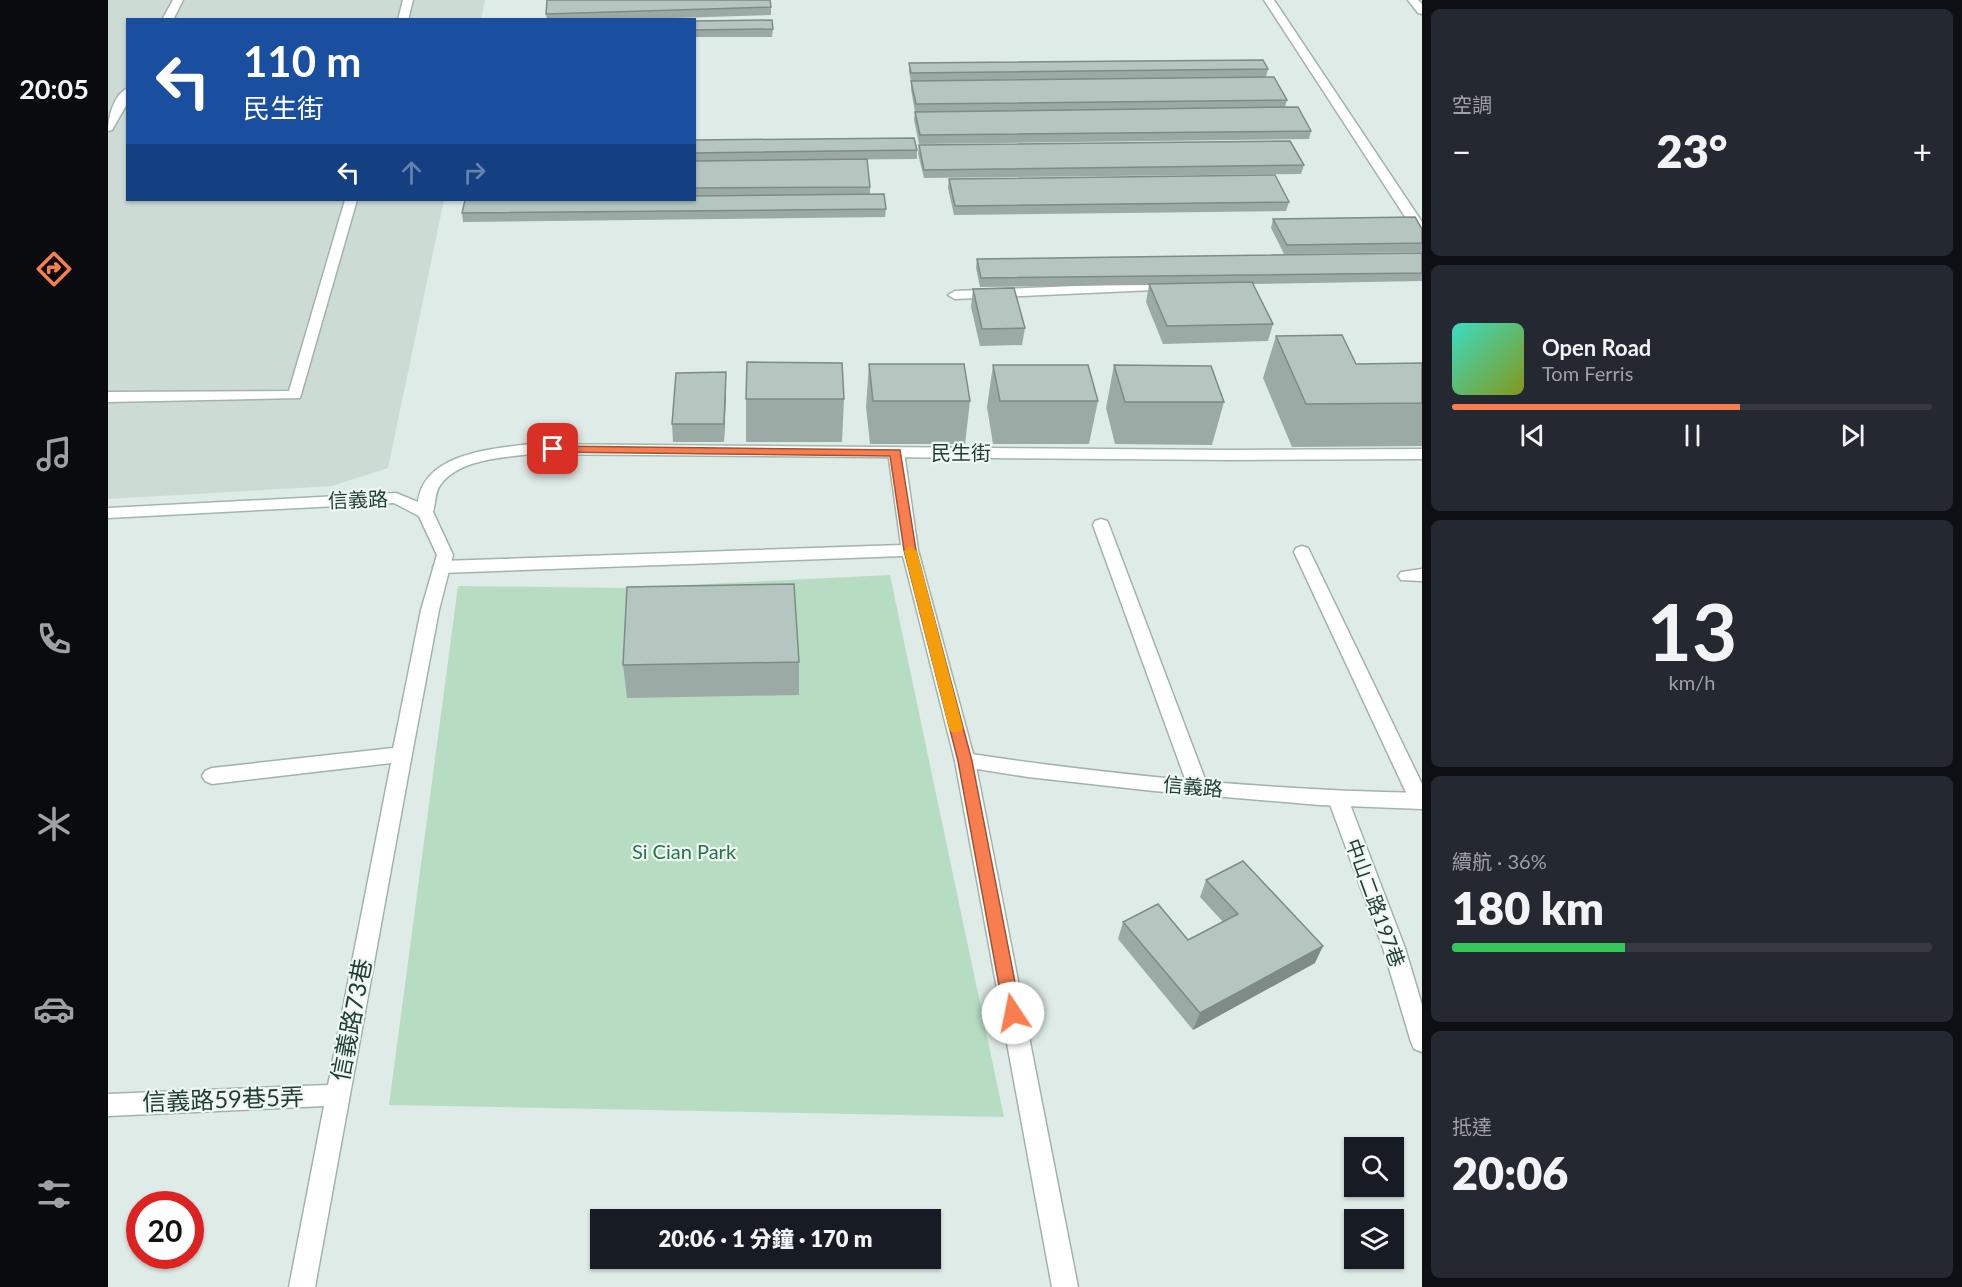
<!DOCTYPE html>
<html lang="zh-TW">
<meta charset="utf-8">
<style>
:root{--surface:#171b24;--page:#242831;--text:#f1f3f6;--muted:#9ea1a6;--line:#363941;--accent:#f87e50}
body{margin:0;font-family:Lato,"Noto Sans TC",sans-serif;background:var(--page);color:var(--text);height:100vh;display:flex;flex-direction:column;font-size:22px;white-space:nowrap}
*{box-sizing:border-box;margin:0}
p{font-size:20px;color:var(--muted)}
.icon{flex:none;width:33px;height:33px;fill:none;stroke:currentColor;stroke-width:2;stroke-linecap:round;stroke-linejoin:round}
.map{position:relative;flex:1;overflow:hidden}
.details{display:flex;flex-direction:column;gap:9px;padding:9px;background:#0d0f14;width:540px}
.details>*{flex:none}
.guide{position:absolute;left:18px;top:18px;width:570px;height:183px;border-radius:0px;box-shadow:0 2px 4px #0004;background:#1a4fa0;color:#fff;overflow:hidden}
.buttons{position:absolute;left:1236px;top:1137px;display:grid;gap:12px}
.buttons a{display:grid;place-items:center;width:60px;height:60px;border-radius:0px;background:var(--surface);box-shadow:0 2px 4px #0004;font-size:30px}
.speed{position:absolute;left:18px;top:1191px;display:flex;gap:12px;font-size:30px;font-weight:700;text-align:center}
.speed>*{display:grid;place-content:center;width:78px;height:78px;border-radius:50%;background:var(--surface);box-shadow:0 2px 4px #0004;line-height:1}
.speed .limit{border:9px solid #d22;background:#fff;color:#111}
.pin{position:absolute;display:grid;place-items:center;width:51px;height:51px;color:#fff;margin:-26px;border-radius:12px;box-shadow:0 3px 9px #0006}
.me{position:absolute;width:66px;margin:-33px;rotate:349deg;stroke-linejoin:round;filter:drop-shadow(0 0 4px #0008)}
.turn{display:flex;align-items:center;gap:21px;height:126px;padding:0 18px;font-size:27px}
.turn .icon{width:78px;height:78px;stroke-width:2.5}
.turn b{display:block;font-size:42px;line-height:51px}
.lanes{display:flex;align-items:center;height:57px;padding:0 18px;background:#0003;justify-content:center;gap:30px;direction:ltr}
.lanes .off{opacity:.35}
.big{font-size:45px;font-weight:800;line-height:1.1}
.details .tile{flex:1;display:flex;flex-direction:column;justify-content:center;gap:9px;min-width:0;padding:0 21px;border-radius:9px;background:var(--page)}
.details .dial{align-items:center;gap:0}
.dial b{font-size:78px;line-height:1}
.song{display:flex;align-items:center;gap:18px}
.cover{width:72px;height:72px;border-radius:9px;background:linear-gradient(135deg,hsl(170 70% 55%),hsl(70 70% 35%))}
.played{height:6px;border-radius:3px;background:linear-gradient(90deg,var(--accent) 60%,var(--line) 60%)}
.keys{display:flex;justify-content:space-around;direction:ltr}
.heat{display:flex;justify-content:space-between;align-items:center;font-size:33px;direction:ltr}
.charge{height:9px;border-radius:4px;background:linear-gradient(90deg,#34c759 36%,var(--line) 0)}
.trip{position:absolute;left:482px;top:1209px;width:351px;height:60px;border-radius:0px;background:var(--surface);box-shadow:0 2px 4px #0004;font-weight:800;line-height:60px;text-align:center}
main{display:flex;flex:1;min-height:0}
.tab-bar{display:flex;flex-direction:column;width:108px;justify-content:space-around;align-items:center;background:#090b0e;color:var(--muted)}
.tab-bar .icon{width:42px;height:42px}
.tab-bar .on{color:var(--accent)}
.tab-bar b{font-size:27px;color:var(--text)}
.map>svg:first-child{display:block}
.built{fill:#cddbd5}
.green{fill:#b6ddc2}
.lines{fill:none;stroke-linecap:round;stroke-linejoin:round}
.lane-casing{stroke:#a2b3ad;stroke-width:3}
.street-casing{stroke:#a2b3ad;stroke-width:3}
.secondary-casing{stroke:#9db7af;stroke-width:3}
.lane{fill:#fff;fill-rule:evenodd}
.street{fill:#fff;fill-rule:evenodd}
.secondary{fill:#fff;fill-rule:evenodd}
.wall{fill:#9baaa4}
.shaded-wall{fill:#7e8b86}
.building{fill:#b4c6bf;stroke:#7e8b86;stroke-width:1.5}
.route{fill:#f87e50;stroke:#a15234;stroke-width:1.5}
.slow{fill:#f59e0b}
.labels{text-anchor:middle;stroke-width:4.5;stroke-linejoin:round;paint-order:stroke}
.street-label{font-size:20px;fill:#1f3c35;stroke:#eff8f4}
.park-label{font-size:20px;fill:#287448;stroke:#eff8f4}
.near-street-label{font-size:24px;fill:#1f3c35;stroke:#eff8f4}
</style>
<main>
<nav class="tab-bar">
<b>20:05</b>
<svg class="icon on" aria-label="directions" viewBox="0 0 24 24"><path d="M12 3l9 9-9 9-9-9zM9 14v-3h6M13 9l2 2-2 2"/></svg>
<svg class="icon" aria-label="music" viewBox="0 0 24 24"><path d="M9 18V5l10-2v13"/><circle cx="6" cy="18" r="3"/><circle cx="16" cy="16" r="3"/></svg>
<svg class="icon" aria-label="phone" viewBox="0 0 24 24"><path d="M5 4h4l2 5-3 2q2 4 5 5l2-3 5 2v4C11 20 4 13 5 4z"/></svg>
<svg class="icon" aria-label="climate" viewBox="0 0 24 24"><path d="M12 3v18M4 7l16 10M4 17L20 7"/></svg>
<svg class="icon" aria-label="car" viewBox="0 0 24 24"><path d="M5 17H2v-5l4-1 3-4h7l3 4 3 1v5h-3M9 17h6M6 11h13"/><circle cx="7" cy="17" r="2"/><circle cx="17" cy="17" r="2"/></svg>
<svg class="icon" aria-label="filters" viewBox="0 0 24 24"><path d="M4 7h16M4 17h16"/><circle cx="9" cy="7" r="2"/><circle cx="15" cy="17" r="2"/></svg>
</nav>
<div class="map">
<svg width="1314" height="1287" viewBox="0 0 1314 1287">
<rect width="100%" height="100%" fill="#dfebe6"/>
<path class="built" d="M0 0H377L373 19 20 20V200H336L280 468 224 486 0 499Z"/>
<path class="green" d="M782 575 896 1117 281 1105 350 586 515 588Z"/>
<g class="lines">
<g class="lane-casing">
<path id="lane" d="M65 0H75L65 20H54Z
M295 0H305L300 20H290Z
M1156 0H1166L1314 222V236L1307 232Z
M1300 0H1310L1314 4V14L1310 13Z
M20 88V102L4 130 0 131C0 117 6 94 20 88Z
M237 200H249L192 398 0 402V392L181 391Z
M1063 282 1068 283 1070 286 1068 289 847 299 840 295 847 291Z
M788 447 796 452 810 550 867 761 970 1287H944L847 761 795 556 334 573 328 571 325 567 328 563 334 561 793 545 780 452Z
M993 519 999 521 1001 525 1100 787 1097 792 1090 795 1083 792 1080 787 985 525 987 521Z
M1194 546 1200 548 1202 552 1314 784V808L1305 807 1302 801 1186 552 1188 548Z
M1314 569V581L1293 580 1290 576 1293 572Z
M294 747 301 749 304 754 207 1287H181L216 1106 0 1116V1094L220 1085 283 763 104 784 97 781 94 776 97 771 104 768Z
M1230 791 1237 793 1240 799 1297 948 1314 1005V1052L1306 1049 1303 1042 1275 948 1220 799 1223 793Z"/>
</g>
<g class="street-casing">
<path id="street" d="M317 507 323 508 325 512 345 555 331 610 304 754 301 759 294 761 287 759 284 754 313 610 329 555 309 512 311 508Z
M857 753C1008 776 1161 790 1314 793V809L1212 805 1046 791 920 777 850 766 847 761 850 756Z"/>
</g>
<g class="secondary-casing">
<path id="secondary" d="M422 444 1124 450 1314 449V459L1124 460 422 454C394 458 352 459 333 484 325 494 329 506 323 516H311L286 503 0 518V508L288 493 310 502C316 453 384 449 422 444Z"/>
</g>
<use href="#lane" class="lane"/>
<use href="#street" class="street"/>
<use href="#secondary" class="secondary"/>
</g>
<path class="wall" d="M663 7V15L503 20H439L438 14Z
M586 21 665 29 664 37H586Z
M801 63 1160 69 1158 77 803 81 801 72Z
M803 81 1179 100 1177 107 1203 131 1201 139 811 144 806 120 807 112 803 89Z
M586 140 809 150V159L691 160 762 187V194L778 209 777 217 355 222 354 213 586 200Z
M811 145 1196 165 1193 174 816 178 810 154Z
M841 179 1181 202 1178 211 846 215 840 188Z
M1165 219 1314 229V252L1176 254 1163 228Z
M1314 253V281L1145 284 1165 324 1160 341 1055 344 1038 302 1041 285 872 287 868 268 869 259Z
M865 289 917 328 914 345 872 346 863 307Z
M1168 336 1248 364 1314 363V446L1184 447 1155 378Z
M761 364 862 401 857 444H762L758 407Z
M885 365 990 401 981 444H885L879 407Z
M1006 365 1116 402 1104 445 1007 444 998 408Z
M618 390 616 442H565L564 424Z
M638 399H736L734 442H638Z
M691 662V695L519 698 515 665Z
M1098 880 1207 963 1085 1030 1010 939 1015 922 1080 940 1115 922 1092 897Z"/>
<path class="shaded-wall" d="M618 372V390L616 442V424Z
M1215 946 1207 963 1085 1030 1092 1013Z"/>
<path class="building" d="M439 0H662L663 7 438 14Z
M664 20 665 29 586 30V21Z
M1155 60 1160 69 803 73 801 63Z
M1166 77 1179 100 808 104 803 81Z
M1190 107 1203 131 812 135 807 112Z
M806 138 809 150 586 153V140Z
M1182 141 1196 165 816 170 811 145Z
M759 159 762 187 586 188V161Z
M1167 175 1181 202 847 206 841 179Z
M776 194 778 209 354 213 357 200H586V196Z
M1307 217 1314 229V243L1179 245 1165 219Z
M1314 253V273L873 278 869 259Z
M1144 282 1165 324 1059 326 1041 284Z
M906 288 917 328 874 329 865 289Z
M1234 335 1248 364 1314 363V403L1198 404 1168 336Z
M639 362 734 363 736 399H638Z
M761 364H856L862 401H765Z
M885 365H980L990 401H892Z
M1006 365 1103 366 1116 402H1017Z
M618 372 616 424H564L568 373Z
M686 584 691 662 515 665 519 587Z
M1135 861 1215 946 1092 1013 1015 922 1050 904 1080 940 1130 914 1098 880Z"/>
<path class="route" d="M445 446 792 450 808 550 864 761 913 1013 911 1018 905 1020 899 1018 896 1013 850 761 796 550 782 456 441 452V447Z"/>
<path class="slow" d="M802 546 809 551 855 728 853 732H843L841 728 796 551Z"/>
<g class="labels">
<g class="street-label">
<text x="853" y="460">民生街</text>
<text transform="translate(250 500) rotate(-2)" y="7">信義路</text>
<text transform="translate(1085 787) rotate(5)" y="7">信義路</text>
<text transform="translate(1267 903) rotate(70)" y="7">中山二路197巷</text>
</g>
<g class="park-label">
<text x="576" y="859">Si Cian Park</text>
</g>
<g class="near-street-label">
<text transform="translate(244 1020) rotate(-79)" y="8">信義路73巷</text>
<text transform="translate(115 1100) rotate(-2)" y="8">信義路59巷5弄</text>
</g>
</g>
</svg>
<div class="buttons">
<a><svg class="icon" aria-label="search" viewBox="0 0 24 24"><circle cx="10" cy="10" r="6"/><path d="M15 15l6 6"/></svg></a>
<a><svg class="icon" aria-label="layers" viewBox="0 0 24 24"><path d="M12 4l9 5-9 5-9-5zM3 14l9 5 9-5"/></svg></a>
</div>
<div class="speed"><div class="limit">20</div></div>
<div class="pin" style="left:445px;top:449px;background:#d93025"><svg class="icon" aria-label="arrive" viewBox="0 0 24 24"><path d="M6 21V4h12l-3 4 3 4H6"/></svg></div>
<svg class="me" style="left:905px;top:1013px" viewBox="-20 -20 40 40"><circle r="19" fill="#fff"/><path d="M0-13L10 11 0 6-10 11z" fill="#f87e50"/></svg>
<div class="trip">20:06 · 1 分鐘 · 170 m</div>
<div class="guide">
<div class="turn"><svg class="icon" aria-label="left" viewBox="0 0 24 24"><path d="M17 20v-9H6M10 6l-5 5 5 5"/></svg><div><b>110 m</b>民生街</div></div>
<div class="lanes"><svg class="icon" aria-label="left" viewBox="0 0 24 24"><path d="M17 20v-9H6M10 6l-5 5 5 5"/></svg><svg class="icon off" aria-label="ahead" viewBox="0 0 24 24"><path d="M12 20V5M6 11l6-6 6 6"/></svg><svg class="icon off" aria-label="right" viewBox="0 0 24 24"><path d="M7 20v-9h11M14 6l5 5-5 5"/></svg></div>
</div>
</div>
<section class="details">
<div class="tile"><p>空調</p>
<div class="heat"><a>−</a><b class="big">23°</b><a>+</a></div>
</div>
<div class="tile">
<div class="song"><i class="cover"></i><div><b>Open Road</b><p>Tom Ferris</p></div></div>
<div class="played"></div>
<div class="keys"><svg class="icon" aria-label="previous" viewBox="0 0 24 24"><path d="M18 5L8 12l10 7zM5 5v14"/></svg><svg class="icon" aria-label="pause" viewBox="0 0 24 24"><path d="M8 5v14M16 5v14"/></svg><svg class="icon" aria-label="next" viewBox="0 0 24 24"><path d="M6 5l10 7-10 7zM19 5v14"/></svg></div>
</div>
<div class="tile dial"><b>13</b><p>km/h</p></div>
<div class="tile"><p>續航 · 36%</p><b class="big">180 km</b><div class="charge"></div></div>
<div class="tile"><p>抵達</p><b class="big">20:06</b></div>
</section>
</main>
